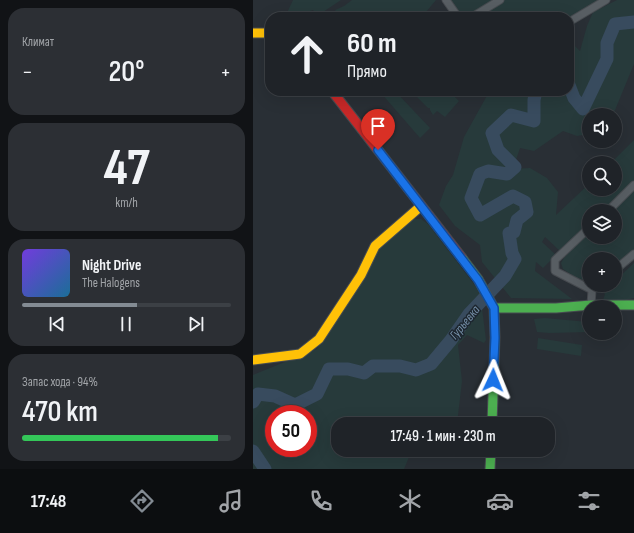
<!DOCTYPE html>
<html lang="ru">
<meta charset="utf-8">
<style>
:root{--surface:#1f2328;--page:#2c2f34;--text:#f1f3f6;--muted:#a1a4a8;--line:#3c4045;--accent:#838b93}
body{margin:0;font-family:"Sofia Sans Condensed",sans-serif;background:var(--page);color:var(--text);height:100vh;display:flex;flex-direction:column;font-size:15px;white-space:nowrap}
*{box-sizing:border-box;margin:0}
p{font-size:13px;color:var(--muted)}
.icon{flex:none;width:22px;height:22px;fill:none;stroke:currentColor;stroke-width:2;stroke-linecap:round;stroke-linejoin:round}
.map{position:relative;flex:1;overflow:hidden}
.drawer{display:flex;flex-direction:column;gap:8px;padding:8px;background:#111316;width:253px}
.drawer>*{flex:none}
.top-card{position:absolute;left:12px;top:12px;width:309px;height:84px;border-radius:16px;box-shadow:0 4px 16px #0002,0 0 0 1px var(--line);background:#1f2328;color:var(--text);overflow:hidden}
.controls{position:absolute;left:329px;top:108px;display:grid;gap:8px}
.controls a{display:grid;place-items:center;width:40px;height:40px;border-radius:50%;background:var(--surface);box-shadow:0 4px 16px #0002,0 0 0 1px var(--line);font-size:20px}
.speed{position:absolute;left:12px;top:405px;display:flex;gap:8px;font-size:20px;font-weight:700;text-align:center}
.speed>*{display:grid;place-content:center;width:52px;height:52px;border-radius:50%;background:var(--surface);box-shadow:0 4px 16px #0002,0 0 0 1px var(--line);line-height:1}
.speed .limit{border:6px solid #d22;background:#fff;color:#111}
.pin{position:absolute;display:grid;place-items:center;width:34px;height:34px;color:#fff;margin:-41px -17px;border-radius:50% 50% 50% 0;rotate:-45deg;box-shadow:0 0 4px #0007}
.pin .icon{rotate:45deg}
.me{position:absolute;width:44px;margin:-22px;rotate:2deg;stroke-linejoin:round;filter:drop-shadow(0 0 3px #0008)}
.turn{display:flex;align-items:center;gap:14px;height:84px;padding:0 16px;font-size:18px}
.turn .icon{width:52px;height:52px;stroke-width:2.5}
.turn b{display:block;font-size:28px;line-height:34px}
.big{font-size:30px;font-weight:600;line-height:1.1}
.drawer .card{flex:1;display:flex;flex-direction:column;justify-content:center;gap:6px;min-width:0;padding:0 14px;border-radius:16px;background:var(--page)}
.drawer .dial{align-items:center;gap:0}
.dial b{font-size:52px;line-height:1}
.song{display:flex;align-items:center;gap:12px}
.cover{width:48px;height:48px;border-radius:6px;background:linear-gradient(135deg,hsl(260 70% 55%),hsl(200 70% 35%))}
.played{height:4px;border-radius:2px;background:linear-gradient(90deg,var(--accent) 55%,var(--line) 55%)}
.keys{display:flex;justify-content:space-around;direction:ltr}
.heat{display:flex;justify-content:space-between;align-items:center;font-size:22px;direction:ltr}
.charge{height:6px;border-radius:3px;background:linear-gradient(90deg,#34c759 94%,var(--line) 0)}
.trip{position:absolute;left:78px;top:417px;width:224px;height:40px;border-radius:16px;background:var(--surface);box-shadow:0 4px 16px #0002,0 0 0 1px var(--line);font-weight:600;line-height:40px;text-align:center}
.tab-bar{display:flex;height:64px;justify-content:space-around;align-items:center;background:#0c0e10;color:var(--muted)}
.tab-bar .icon{width:28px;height:28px}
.tab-bar .active{color:var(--accent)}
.tab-bar b{font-size:18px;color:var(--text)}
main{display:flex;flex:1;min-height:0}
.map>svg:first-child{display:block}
.green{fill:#273a3b;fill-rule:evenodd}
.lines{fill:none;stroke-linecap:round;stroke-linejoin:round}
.river{stroke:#384b5e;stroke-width:13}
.street-casing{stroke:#474b50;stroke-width:9}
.fast-casing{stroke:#474b50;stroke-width:11}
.slow-casing{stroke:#474b50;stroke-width:11}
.jam-casing{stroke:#474b50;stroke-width:11}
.street{stroke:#585e63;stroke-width:7}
.fast{stroke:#4caf50;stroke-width:9}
.slow{stroke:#ffc107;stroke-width:9}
.jam{stroke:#c62828;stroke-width:9}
.route-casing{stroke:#114b97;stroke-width:10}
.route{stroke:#1a73e8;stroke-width:7}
.labels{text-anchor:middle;stroke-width:3;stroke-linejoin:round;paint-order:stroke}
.water-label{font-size:13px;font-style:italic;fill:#758fa8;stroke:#1d262f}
</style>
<main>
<section class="drawer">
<div class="card"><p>Климат</p>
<div class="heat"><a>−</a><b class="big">20°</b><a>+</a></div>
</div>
<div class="card dial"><b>47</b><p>km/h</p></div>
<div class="card">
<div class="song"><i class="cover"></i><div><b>Night Drive</b><p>The Halogens</p></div></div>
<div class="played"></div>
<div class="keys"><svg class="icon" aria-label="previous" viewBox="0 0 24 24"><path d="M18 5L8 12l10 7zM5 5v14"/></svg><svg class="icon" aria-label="pause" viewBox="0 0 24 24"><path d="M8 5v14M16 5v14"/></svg><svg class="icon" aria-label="next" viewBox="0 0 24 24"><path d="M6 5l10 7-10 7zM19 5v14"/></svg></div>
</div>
<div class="card"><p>Запас хода · 94%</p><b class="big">470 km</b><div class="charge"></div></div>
</section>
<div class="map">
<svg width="381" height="469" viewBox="0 0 381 469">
<rect width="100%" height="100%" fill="#292f35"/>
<path class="green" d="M40 0H88L64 16 60 10 48 14 51 17H32Z
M99 0H183L173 12V15L172 17H87L82 10 91 6Z
M196 0H242L213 17H209Z
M250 0H352L316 19V17H223Z
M364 0H381V64L360 115H336V134L324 136 310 131 281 151 267 148 260 169 277 168 294 178 305 192 303 215 336 184V189H362V163H358L381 140V182L351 211H336V224L307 251 292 237 289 242 303 255 290 268 283 262 282 271 319 299 258 298 229 262 227 245 202 226 186 205 193 186 200 175 211 137 236 92 316 91V44L321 45 327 51 334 26 340 12Z
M130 91H142L177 128 167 138 128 93Z
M158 91H196L206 101 192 117 184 111 180 115 177 110V108H175Z
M381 190V255L362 272V259H336V285H347L342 290 326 278 325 279 310 269 308 263 311 258 336 231V237H362V211H359Z
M159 219H168L175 224 227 292 233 340 231 343 214 335 205 345 209 381 204 424H85V450H159L151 469H0V375L64 349 126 249ZM21 414H55V448H21Z
M381 263V298L368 301 350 300 352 294 350 292 358 285H362V281Z
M292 318 335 322 336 332 296 333 284 332 281 319Z
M285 338 329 345 328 356 284 349Z"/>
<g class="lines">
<path class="river" d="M316 85 321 98 330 109 354 59V43L362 24 381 22
M0 402 5 394 22 396 42 405 64 394 76 369H95L111 373 120 366H147L163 370 178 364 198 340 216 314 252 276 262 259 259 253 256 233 261 232 264 220 274 212 272 202 260 196 227 215 218 198 227 174 235 171 254 174 262 167 245 150 239 133 258 115 281 121V100L283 91
M0 451 12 469"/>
<g class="street-casing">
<path id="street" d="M193 0 205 17
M219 17 247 0
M316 22 353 0
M355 211 381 185
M336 228 302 260V271L339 290
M362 270 381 254
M338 305 339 290 345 285"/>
</g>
<g class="fast-casing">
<path id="fast" d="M209 258 225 279 241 308 242 337 239 424
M241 308H303L338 305H381
M237 469 238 450"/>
</g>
<g class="slow-casing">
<path id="slow" d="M0 33H17
M0 360 47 354 66 339 108 275 122 246 168 206"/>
</g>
<g class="jam-casing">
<path id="jam" d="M79 91 209 258"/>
</g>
<use href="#street" class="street"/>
<use href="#fast" class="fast"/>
<use href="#slow" class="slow"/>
<use href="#jam" class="jam"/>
</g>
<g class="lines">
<g class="route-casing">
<path id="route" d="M125 150 225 280 241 308 242 338 240 380"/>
</g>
<use href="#route" class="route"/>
</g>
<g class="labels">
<g class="water-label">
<text transform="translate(211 322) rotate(-51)" y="5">Гурьевка</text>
</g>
</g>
</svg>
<div class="controls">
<a><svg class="icon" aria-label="sound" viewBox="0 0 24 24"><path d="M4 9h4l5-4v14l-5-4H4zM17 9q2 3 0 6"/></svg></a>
<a><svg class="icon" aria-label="search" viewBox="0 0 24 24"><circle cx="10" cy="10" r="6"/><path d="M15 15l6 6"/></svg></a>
<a><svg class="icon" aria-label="layers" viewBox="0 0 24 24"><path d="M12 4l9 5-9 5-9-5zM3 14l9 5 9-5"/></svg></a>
<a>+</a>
<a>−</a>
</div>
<div class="speed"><div class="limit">50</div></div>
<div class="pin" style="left:125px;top:150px;background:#d93025"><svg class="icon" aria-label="arrive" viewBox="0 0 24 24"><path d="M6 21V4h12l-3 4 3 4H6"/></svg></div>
<svg class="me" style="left:240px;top:380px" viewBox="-20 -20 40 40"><path d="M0-17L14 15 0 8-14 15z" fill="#1a73e8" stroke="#fff" stroke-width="4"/></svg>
<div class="trip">17:49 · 1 мин · 230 m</div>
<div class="top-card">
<div class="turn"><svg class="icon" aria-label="ahead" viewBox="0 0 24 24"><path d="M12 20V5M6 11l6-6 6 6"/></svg><div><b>60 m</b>Прямо</div></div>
</div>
</div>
</main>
<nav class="tab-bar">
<b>17:48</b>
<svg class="icon active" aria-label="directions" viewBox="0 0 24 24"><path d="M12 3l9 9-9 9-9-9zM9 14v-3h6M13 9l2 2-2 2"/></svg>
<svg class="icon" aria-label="music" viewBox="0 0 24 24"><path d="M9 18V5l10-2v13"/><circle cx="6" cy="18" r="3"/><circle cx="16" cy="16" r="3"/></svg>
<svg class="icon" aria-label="phone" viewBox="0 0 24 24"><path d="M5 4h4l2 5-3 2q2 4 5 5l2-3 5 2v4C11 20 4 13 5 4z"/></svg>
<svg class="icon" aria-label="climate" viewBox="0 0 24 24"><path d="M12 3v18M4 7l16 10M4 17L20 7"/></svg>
<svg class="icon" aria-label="car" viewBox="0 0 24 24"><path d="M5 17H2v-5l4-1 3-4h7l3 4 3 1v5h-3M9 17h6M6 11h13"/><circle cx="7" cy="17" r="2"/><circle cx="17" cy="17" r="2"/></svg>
<svg class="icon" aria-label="filters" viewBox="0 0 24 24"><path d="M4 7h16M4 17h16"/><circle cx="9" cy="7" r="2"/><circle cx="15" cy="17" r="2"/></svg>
</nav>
